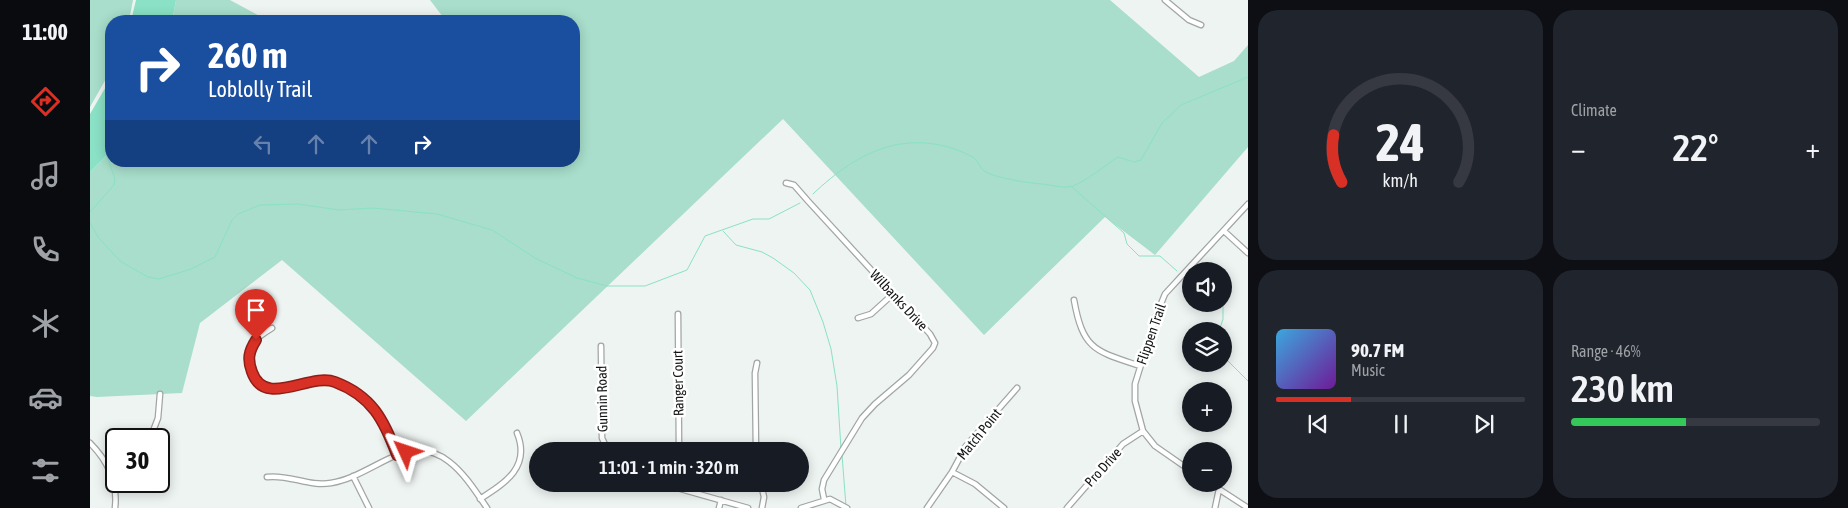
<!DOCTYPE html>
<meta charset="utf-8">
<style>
:root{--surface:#171b24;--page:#20242c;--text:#f1f3f6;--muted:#9ea1a6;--line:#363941;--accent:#d93025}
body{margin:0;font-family:"Asap Condensed",sans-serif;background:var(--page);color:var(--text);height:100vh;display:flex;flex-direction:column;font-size:19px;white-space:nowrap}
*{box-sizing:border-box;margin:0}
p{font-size:16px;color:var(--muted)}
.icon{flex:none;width:28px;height:28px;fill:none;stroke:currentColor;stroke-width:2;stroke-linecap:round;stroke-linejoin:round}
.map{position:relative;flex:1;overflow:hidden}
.panel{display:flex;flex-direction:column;gap:10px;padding:10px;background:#0d0f14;width:600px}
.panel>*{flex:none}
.guide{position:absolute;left:15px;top:15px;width:475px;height:152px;border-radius:20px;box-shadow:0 2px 12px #0003;background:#1a4fa0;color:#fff;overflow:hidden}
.buttons{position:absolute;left:1092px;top:262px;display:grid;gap:10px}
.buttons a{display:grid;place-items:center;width:50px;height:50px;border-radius:50%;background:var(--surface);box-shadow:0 2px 12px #0003;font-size:25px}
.speed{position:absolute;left:15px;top:428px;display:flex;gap:10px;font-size:25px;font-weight:700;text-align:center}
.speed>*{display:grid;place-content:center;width:65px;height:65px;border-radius:50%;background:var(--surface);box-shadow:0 2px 12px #0003;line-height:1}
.speed .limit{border:2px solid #111;border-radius:8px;background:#fff;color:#111}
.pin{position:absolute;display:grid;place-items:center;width:42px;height:42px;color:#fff;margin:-51px -21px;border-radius:50% 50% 50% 0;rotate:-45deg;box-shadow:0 0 5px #0007}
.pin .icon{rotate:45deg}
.me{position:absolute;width:55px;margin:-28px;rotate:312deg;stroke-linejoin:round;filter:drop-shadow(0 0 4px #0008)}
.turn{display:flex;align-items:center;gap:18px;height:105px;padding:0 20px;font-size:22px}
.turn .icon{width:65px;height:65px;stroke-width:2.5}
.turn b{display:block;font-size:35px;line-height:42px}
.lanes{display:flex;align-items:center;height:48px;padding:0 20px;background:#0003;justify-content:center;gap:25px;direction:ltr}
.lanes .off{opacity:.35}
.big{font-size:38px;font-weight:600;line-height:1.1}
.panel .card{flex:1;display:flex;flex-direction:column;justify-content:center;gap:8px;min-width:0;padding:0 18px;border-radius:20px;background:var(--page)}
.panel .dial{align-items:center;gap:0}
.dial svg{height:130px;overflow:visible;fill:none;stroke:var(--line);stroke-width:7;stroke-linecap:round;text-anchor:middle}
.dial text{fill:var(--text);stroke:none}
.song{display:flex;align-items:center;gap:15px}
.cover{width:60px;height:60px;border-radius:8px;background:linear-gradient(135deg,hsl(200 70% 55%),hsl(280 70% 35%))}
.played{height:5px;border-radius:2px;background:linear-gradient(90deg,var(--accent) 30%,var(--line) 30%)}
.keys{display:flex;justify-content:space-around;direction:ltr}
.heat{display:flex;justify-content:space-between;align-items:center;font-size:28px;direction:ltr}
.charge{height:8px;border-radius:4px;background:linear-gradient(90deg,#34c759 46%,var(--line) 0)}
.panel .tiles{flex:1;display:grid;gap:10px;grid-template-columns:repeat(2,1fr)}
.trip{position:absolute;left:439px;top:442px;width:280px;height:50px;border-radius:25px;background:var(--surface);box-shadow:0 2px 12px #0003;font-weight:600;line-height:50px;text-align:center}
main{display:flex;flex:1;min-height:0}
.dock{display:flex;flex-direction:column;width:90px;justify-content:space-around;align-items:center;background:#090b0e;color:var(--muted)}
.dock .icon{width:35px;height:35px}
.dock .current{color:var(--accent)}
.dock b{font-size:22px;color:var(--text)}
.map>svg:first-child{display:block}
.green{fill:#a8decb}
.water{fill:#8ae1c5}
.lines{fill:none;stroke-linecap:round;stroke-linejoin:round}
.stream{stroke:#8ae1c5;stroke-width:1}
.street-casing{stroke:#a0a6a4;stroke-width:7}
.street{stroke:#fff;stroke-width:4.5}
.route-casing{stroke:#8d1f18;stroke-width:12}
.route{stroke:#d93025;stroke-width:9}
.labels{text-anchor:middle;stroke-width:5;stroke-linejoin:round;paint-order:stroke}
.street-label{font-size:14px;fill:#131514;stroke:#fff}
</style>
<main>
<nav class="dock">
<b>11:00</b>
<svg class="icon current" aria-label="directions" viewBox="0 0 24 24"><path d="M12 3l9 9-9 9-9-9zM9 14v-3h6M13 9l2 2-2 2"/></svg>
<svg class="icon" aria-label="music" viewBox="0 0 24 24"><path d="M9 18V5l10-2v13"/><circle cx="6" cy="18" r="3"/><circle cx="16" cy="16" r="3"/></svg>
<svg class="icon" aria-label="phone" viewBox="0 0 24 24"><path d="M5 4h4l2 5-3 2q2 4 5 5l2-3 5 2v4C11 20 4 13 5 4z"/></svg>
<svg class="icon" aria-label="climate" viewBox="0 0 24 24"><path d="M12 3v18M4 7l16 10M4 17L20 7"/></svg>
<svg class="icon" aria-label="car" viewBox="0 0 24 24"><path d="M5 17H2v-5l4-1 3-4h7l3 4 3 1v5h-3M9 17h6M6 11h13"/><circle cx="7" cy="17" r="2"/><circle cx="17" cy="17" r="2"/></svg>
<svg class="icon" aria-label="filters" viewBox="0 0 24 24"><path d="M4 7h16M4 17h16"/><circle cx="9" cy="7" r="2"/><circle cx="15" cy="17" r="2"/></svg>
</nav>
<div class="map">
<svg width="1158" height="508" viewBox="0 0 1158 508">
<rect width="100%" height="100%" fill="#eef4f2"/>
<path class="green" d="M0 0H43L39 21H21V70L0 107Z
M86 0H140L179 21H82Z
M340 0H1020L1109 77 1144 61 1158 45V147L1065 255 1015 217 894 335 693 119 376 421 192 260 110 323 92 393 7 397 0 396V172L21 151V161H484V21H356Z"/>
<path class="water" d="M46 0H86L82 21H41Z
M21 78V151L0 172V114Z"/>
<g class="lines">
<path class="stream" d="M982 187 1034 233 1037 244 1049 256H1070L1087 271
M723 194C769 150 820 126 881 156 888 160 889 166 893 170 902 178 940 183 952 184 961 185 975 189 983 186 998 180 1014 166 1028 157L1044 162 1051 160 1072 123 1091 105 1158 77
M0 212 24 185 25 179 17 156
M0 223 8 237 30 261 58 277 69 279 101 269 125 257 142 220 148 214 170 205 208 204 249 210 283 208 347 214 402 230 445 258 487 278 517 286H555L597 270 615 236 663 219H679L710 203
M633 231 646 245 672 252 683 258 704 273 720 290 733 322 741 349 747 386 751 449
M1100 283 1101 284
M1129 331 1133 319V304
M1134 357 1158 381
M752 455 756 506"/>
<g class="street-casing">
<path id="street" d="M1075 0 1099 20 1111 25
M696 183 704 185 718 201 840 334 845 343 843 348 819 375 785 404 772 418 734 480 732 489 734 499
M1134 231 1158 253
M984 300C993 350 1005 351 1050 366
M588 314 589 451
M768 318 781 314 803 294
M182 328C174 333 164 339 160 349 155 363 163 382 177 388 190 393 208 385 222 382 236 379 246 382 258 389 265 393 273 396 278 401 293 414 300 437 307 455
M511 346 512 438 518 451
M60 439 68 418 70 394
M0 443C18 461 28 482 25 508
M666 451 665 373 667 363
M1101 471 1065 446 1053 431 1045 401V384L1066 316 1075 294 1158 204
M862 472 885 484 914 508
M263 476 279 508
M177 477C199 474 219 487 241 483 265 479 285 464 307 455 352 437 376 477 397 508
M573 484 658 508
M671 484 674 497 672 508
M1121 484 1158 508
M390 499C415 483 441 467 427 433
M629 508 631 500
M711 508 740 499 757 508
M837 508 862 472 876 446 927 388
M977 508 1033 444 1053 431
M1125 508 1129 489"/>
</g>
<use href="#street" class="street"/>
</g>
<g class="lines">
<g class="route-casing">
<path id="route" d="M166 340C159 351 157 359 162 372 175 409 220 372 245 382 282 396 294 420 307 455L316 452"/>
</g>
<use href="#route" class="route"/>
</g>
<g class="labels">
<g class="street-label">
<text transform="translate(809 300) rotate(47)" y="5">Wilbanks Drive</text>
<text transform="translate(1061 334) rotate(-71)" y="5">Flippen Trail</text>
<text transform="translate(588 383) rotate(-91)" y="5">Ranger Court</text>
<text transform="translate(512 399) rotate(-91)" y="5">Gunnin Road</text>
<text transform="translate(889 434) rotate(-51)" y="5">Match Point</text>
<text transform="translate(1013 467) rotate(-48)" y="5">Pro Drive</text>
</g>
</g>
</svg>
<div class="buttons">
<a><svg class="icon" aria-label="sound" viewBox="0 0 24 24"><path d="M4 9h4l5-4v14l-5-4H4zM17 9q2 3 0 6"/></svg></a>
<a><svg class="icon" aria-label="layers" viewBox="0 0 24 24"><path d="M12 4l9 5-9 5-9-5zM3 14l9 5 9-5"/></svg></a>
<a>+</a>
<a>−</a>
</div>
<div class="speed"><div class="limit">30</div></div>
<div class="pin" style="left:166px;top:340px;background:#d93025"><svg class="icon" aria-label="arrive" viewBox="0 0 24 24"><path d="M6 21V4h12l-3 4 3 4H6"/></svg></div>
<svg class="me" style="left:316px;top:452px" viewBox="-20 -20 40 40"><path d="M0-17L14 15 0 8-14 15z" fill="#d93025" stroke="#fff" stroke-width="4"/></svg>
<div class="trip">11:01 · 1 min · 320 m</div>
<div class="guide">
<div class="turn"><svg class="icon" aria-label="right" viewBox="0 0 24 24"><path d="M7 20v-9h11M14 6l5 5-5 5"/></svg><div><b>260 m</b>Loblolly Trail</div></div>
<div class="lanes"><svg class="icon off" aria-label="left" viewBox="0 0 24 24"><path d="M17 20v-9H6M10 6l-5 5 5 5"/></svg><svg class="icon off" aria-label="ahead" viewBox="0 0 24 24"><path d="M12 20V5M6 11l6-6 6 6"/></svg><svg class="icon off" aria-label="ahead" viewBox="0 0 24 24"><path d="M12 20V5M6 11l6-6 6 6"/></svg><svg class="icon" aria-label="right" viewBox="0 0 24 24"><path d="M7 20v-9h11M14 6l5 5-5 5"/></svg></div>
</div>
</div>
<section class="panel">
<div class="tiles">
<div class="card dial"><svg viewBox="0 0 100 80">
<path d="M14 69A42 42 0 1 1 86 69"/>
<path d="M14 69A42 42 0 0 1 9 40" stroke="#d93025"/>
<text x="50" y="56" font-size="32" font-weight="700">24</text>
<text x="50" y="72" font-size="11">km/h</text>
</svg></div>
<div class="card"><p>Climate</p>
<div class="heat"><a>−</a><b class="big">22°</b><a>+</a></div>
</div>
<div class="card">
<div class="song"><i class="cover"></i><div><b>90.7 FM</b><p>Music</p></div></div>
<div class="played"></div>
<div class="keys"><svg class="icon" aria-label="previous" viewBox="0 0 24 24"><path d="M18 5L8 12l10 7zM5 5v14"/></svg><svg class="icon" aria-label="pause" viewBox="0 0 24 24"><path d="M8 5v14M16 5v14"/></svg><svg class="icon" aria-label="next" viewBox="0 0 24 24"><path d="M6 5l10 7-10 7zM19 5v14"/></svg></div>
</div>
<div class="card"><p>Range · 46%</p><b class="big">230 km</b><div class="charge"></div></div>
</div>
</section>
</main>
